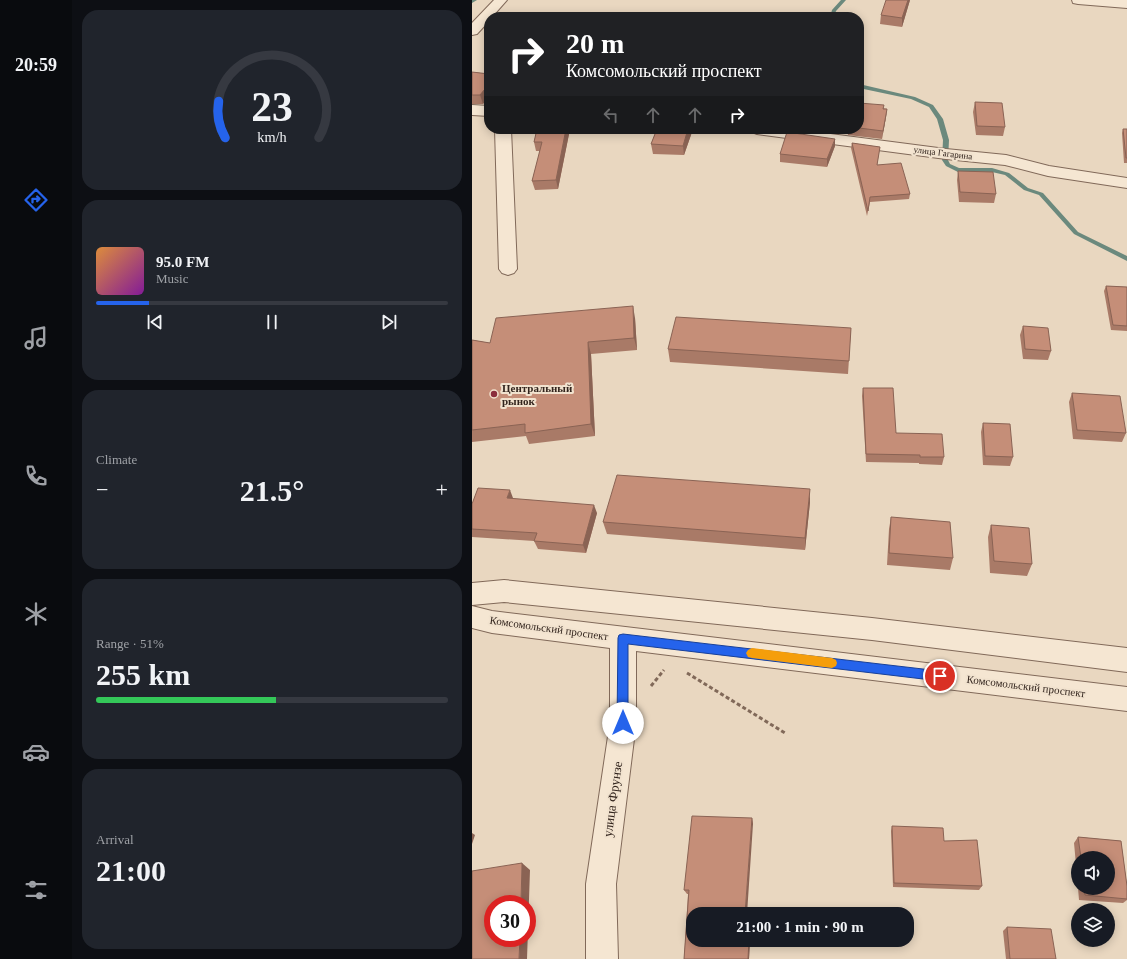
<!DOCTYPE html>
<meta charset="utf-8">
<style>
:root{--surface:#171b24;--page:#20242c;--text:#f1f3f6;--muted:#9ea1a6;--line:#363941;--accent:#2563eb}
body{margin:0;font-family:Georgia,serif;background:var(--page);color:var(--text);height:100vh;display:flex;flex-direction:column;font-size:15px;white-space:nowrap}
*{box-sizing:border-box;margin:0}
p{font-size:13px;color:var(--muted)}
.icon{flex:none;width:22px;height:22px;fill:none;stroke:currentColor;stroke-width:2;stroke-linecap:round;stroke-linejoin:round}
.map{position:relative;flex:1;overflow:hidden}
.sheet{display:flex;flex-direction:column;gap:10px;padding:10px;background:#0d0f14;width:400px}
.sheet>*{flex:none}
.top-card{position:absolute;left:12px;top:12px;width:380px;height:122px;border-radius:16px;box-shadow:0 2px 10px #0003;background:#202124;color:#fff;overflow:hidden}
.tools{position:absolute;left:599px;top:851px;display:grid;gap:8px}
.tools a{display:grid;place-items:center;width:44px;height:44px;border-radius:50%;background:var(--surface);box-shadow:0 2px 10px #0003;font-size:20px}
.speed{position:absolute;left:12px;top:895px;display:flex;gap:8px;font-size:20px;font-weight:700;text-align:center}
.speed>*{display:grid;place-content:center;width:52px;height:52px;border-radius:50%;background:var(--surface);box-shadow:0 2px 10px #0003;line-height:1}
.speed .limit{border:6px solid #d22;background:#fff;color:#111}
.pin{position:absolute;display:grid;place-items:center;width:34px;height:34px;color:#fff;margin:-17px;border:2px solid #fff;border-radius:50%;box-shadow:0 1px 4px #0007}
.me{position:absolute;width:44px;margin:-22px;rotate:0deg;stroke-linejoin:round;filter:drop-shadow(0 0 3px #0008)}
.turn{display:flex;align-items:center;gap:14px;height:84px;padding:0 16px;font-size:18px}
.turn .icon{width:52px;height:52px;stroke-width:2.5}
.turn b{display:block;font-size:28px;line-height:34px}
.lanes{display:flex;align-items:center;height:38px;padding:0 16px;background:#0003;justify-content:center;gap:20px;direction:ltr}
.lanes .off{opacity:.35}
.big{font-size:30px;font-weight:600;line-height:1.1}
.sheet .tile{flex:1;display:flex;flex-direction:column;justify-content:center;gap:6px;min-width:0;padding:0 14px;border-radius:16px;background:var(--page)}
.sheet .dial{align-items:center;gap:0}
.dial svg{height:104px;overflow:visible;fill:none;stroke:var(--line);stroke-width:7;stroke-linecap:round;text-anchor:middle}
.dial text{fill:var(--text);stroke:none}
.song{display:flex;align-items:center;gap:12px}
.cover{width:48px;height:48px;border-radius:6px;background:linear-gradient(135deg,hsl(30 70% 55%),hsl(290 70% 35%))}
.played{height:4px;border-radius:2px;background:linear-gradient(90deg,var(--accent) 15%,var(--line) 15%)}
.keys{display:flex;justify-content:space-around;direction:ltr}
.heat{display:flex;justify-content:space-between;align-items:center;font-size:22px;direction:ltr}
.charge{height:6px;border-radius:3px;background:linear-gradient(90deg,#34c759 51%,var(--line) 0)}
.trip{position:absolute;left:214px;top:907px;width:228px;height:40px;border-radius:16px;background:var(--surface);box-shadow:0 2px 10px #0003;font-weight:600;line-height:40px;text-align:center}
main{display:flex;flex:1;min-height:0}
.tab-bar{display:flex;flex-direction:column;width:72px;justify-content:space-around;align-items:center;background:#090b0e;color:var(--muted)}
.tab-bar .icon{width:28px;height:28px}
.tab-bar .selected{color:var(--accent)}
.tab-bar b{font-size:18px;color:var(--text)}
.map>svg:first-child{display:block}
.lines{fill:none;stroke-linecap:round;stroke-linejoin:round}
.stream{fill:#6b897d;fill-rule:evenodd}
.minor-casing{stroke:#816959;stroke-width:2}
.path{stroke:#816959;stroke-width:3;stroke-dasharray:4 2.5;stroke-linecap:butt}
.minor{fill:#f5e6d2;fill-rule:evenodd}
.wall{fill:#a97a67}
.shaded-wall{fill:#8a6354}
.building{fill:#c58e78;stroke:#8a6354}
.route{fill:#2563eb;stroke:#184099}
.slow{fill:#f59e0b}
.poi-dot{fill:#8b2e3c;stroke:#f2e3cf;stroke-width:1.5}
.labels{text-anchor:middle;stroke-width:4;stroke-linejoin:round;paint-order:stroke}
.far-street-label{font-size:9px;fill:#32241d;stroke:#f2e3cf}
.poi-label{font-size:11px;font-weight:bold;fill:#32241d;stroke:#f2e3cf;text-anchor:start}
.street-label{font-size:11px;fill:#32241d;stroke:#f2e3cf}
.near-street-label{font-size:13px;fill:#32241d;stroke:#f2e3cf}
</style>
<main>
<nav class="tab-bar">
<b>20:59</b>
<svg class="icon selected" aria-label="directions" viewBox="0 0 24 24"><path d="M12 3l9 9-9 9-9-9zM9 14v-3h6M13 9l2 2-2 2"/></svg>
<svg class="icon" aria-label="music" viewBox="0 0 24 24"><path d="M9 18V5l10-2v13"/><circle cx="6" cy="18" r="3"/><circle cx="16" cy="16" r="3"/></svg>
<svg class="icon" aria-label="phone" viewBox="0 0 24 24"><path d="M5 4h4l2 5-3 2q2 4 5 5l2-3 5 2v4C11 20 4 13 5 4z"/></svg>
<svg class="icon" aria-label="climate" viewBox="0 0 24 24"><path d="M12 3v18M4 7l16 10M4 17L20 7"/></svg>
<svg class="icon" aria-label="car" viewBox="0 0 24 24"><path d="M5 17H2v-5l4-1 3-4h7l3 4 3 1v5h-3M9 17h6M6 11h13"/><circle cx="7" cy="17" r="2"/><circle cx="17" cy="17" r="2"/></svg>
<svg class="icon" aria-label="filters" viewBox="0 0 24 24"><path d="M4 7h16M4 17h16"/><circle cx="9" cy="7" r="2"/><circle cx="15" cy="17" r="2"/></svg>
</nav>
<section class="sheet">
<div class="tile dial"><svg viewBox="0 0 100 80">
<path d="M14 69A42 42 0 1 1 86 69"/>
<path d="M14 69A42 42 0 0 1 9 41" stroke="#2563eb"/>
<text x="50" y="56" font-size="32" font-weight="700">23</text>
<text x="50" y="72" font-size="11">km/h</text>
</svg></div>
<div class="tile">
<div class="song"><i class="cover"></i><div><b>95.0 FM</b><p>Music</p></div></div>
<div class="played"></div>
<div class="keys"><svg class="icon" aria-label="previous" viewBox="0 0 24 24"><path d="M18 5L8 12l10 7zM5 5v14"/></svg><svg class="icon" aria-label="pause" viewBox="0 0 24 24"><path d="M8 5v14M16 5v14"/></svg><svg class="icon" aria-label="next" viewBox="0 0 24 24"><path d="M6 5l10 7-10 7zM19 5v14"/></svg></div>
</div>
<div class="tile"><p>Climate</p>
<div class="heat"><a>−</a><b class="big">21.5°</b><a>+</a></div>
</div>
<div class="tile"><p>Range · 51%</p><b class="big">255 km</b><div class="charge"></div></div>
<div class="tile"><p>Arrival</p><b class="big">21:00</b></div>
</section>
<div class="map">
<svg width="655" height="959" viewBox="0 0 655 959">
<rect width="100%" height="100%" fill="#e9d7c0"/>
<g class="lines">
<path class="stream" d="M0 0H5L0 3Z
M369 0H374L364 11 362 17H358L360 10Z
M387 84 443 97 461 105 471 119 477 140 476 160 478 164 487 168H520L537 173 556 188 571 193 606 232 655 256V261L602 234 567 195 552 190 533 175 520 172H486L474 166 470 160 471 140 465 119 457 107 439 99 387 88Z"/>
<g class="minor-casing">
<path id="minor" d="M22 0H35L20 17H17V21L5 34 0 35V23Z
M600 0H655V8L606 4 601 3Z
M0 105 17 106V116L0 115Z
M23 129H39L45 269 42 273 36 275 30 273 27 269Z
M277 129H320L474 149 534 155 577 166 655 178V188L576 176 533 165 474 159 285 134 280 132Z
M32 580 400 618 655 648V672L400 640 32 602 0 605V583Z
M0 606 20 611 655 687V711L164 651V723L144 884 146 959H114V884L138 723V648L20 633 0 628Z"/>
</g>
<path class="path" d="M215 673 313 733
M179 686 192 670"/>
<use href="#minor" class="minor"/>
</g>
<path class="wall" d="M438 0 430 27 408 24 409 15Z
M0 72 17 74V96L11 104H0Z
M503 102 533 127 531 136 504 135 501 112Z
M387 103 415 109 414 117 410 139 376 135 375 129H387Z
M65 129H98L86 189 63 190 60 181 68 151H64L62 142Z
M185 129H219L220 132 212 155 181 154 179 144Z
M331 129H370L368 134Z
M651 129H655V163H652L650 133Z
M380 143 408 147 405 165 438 194 437 199 398 202 395 216 379 148Z
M363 146 355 167 308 162V154Z
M486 171 524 194 522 203 487 202 485 180Z
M634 286 655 287V331L639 330 632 291Z
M163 318 165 350 119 354 123 436 57 444 54 436 0 442V340L18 343Z
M551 326 579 351 576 360 551 359 548 335Z
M379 328 376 374 198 362 196 349Z
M391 388 424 433 472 457 470 465 447 464V463L394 462 390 396Z
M600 393 654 433 650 442 601 439 597 402Z
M511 423 541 457 538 466 511 465 509 432Z
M41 499 125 513 114 553 66 549 62 541 0 537V504Z
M338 502 333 550 135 534 131 522Z
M419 517 481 558 478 570 415 565 417 529Z
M519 525 560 564 555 576 518 573 516 537Z
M280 818 281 824 221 914 278 940 277 959H212L216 894H215L212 890Z
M420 826 472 841 510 886 507 890 421 887 419 831Z
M606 837 649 841 655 886V900L651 903 607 900 606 888H636V858H606V886L602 843Z
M535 927 584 959H534L531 931Z"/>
<path class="shaded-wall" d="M436 0H438L430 27V18Z
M17 84V96L11 104 8 95Z
M415 109 414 117 410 139 411 131Z
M94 129H98L86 189 84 180Z
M216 129H219L220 132 212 155 211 146Z
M363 139V146L355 167V159Z
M161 306 163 318 165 350 162 338Z
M116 342 119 354 123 436 119 424Z
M338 489V502L333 550V538Z
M38 490 41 498 39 507 35 498Z
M122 505 125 513 114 553 111 545Z
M280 818 281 824 275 914H273Z
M0 833 3 835 0 844Z
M50 863 58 870 55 959H47L48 938H55V904H49Z
M277 940H278L277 959H276Z"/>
<path class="building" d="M414 0H436L430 18 409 15Z
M0 72 17 74V84L8 95H0Z
M503 102 530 103 533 127 505 126Z
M387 103 412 105 411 109H415L411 131 387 128Z
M65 129H94L84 180 60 181 70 142H62Z
M185 129H216L211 146 179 144Z
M651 129H655V158H654Z
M315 132 363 139 355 159 308 154Z
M380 143 408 147 405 165 429 163 438 194 398 197 396 211Z
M486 171 521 172 524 194 488 192Z
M634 286 655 287V326L641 325Z
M161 306 162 338 116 342 119 424 53 433V424L0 430V340L18 343 24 318Z
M204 317 379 328 377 361 196 349Z
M551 326 576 328 579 351 553 349Z
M391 388H421L424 433 470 434 472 457H448V455L394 454Z
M600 393 648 396 654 433 605 430Z
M511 423 538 424 541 457 513 456Z
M145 475 338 489 333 538 131 522Z
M6 488 38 490 35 498 122 505 111 545 62 541 65 533 0 529V504Z
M419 517 478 522 481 558 417 553Z
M519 525 557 528 560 564 522 561Z
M220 816 280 818 273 914H221V940H277L276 959H212L217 890H212Z
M420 826 471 828 472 841 505 840 510 886 422 883Z
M606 837 649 841 655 886V899L613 895 612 888H636V858H609Z
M50 863 49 904H21V938H48L47 959H0V871Z
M535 927 579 929 584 959H538Z"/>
<path class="route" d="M151 634 468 671 472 673 473 676 472 680 468 681 156 644V723L154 727 151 729 147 727 145 723 146 638 147 635Z"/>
<path class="slow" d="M280 648 360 658 364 660 365 663 364 666 360 668 280 658 276 657 274 653 276 650Z"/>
<circle class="poi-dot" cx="22" cy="394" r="4"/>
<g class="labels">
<g class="far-street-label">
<text transform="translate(471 153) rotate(7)" y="3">улица Гагарина</text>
</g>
<g class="poi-label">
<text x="30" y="392">Центральный<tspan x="30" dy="13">рынок</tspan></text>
</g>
<g class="street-label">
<text transform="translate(77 628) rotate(8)" y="4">Комсомольский проспект</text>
<text transform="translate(554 686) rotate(7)" y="4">Комсомольский проспект</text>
</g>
<g class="near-street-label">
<text transform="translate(140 799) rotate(-82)" y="5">улица Фрунзе</text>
</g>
</g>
</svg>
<div class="tools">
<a><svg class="icon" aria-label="sound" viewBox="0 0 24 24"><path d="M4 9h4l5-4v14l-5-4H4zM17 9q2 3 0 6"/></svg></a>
<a><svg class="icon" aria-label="layers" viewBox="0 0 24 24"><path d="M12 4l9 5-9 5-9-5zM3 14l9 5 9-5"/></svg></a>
</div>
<div class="speed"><div class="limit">30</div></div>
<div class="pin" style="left:468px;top:676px;background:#d93025"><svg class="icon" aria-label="arrive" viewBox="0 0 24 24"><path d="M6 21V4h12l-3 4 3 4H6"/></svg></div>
<svg class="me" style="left:151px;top:723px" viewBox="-20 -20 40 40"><circle r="19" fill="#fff"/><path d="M0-13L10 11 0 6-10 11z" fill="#2563eb"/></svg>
<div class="trip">21:00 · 1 min · 90 m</div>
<div class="top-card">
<div class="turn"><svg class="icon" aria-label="right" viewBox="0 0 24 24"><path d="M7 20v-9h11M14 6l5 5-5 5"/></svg><div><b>20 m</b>Комсомольский проспект</div></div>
<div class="lanes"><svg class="icon off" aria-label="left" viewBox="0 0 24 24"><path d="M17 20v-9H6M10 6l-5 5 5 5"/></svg><svg class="icon off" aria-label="ahead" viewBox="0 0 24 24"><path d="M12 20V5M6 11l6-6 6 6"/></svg><svg class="icon off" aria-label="ahead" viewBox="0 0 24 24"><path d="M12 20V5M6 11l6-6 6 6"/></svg><svg class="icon" aria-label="right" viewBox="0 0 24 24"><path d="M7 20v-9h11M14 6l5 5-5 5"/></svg></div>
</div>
</div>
</main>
